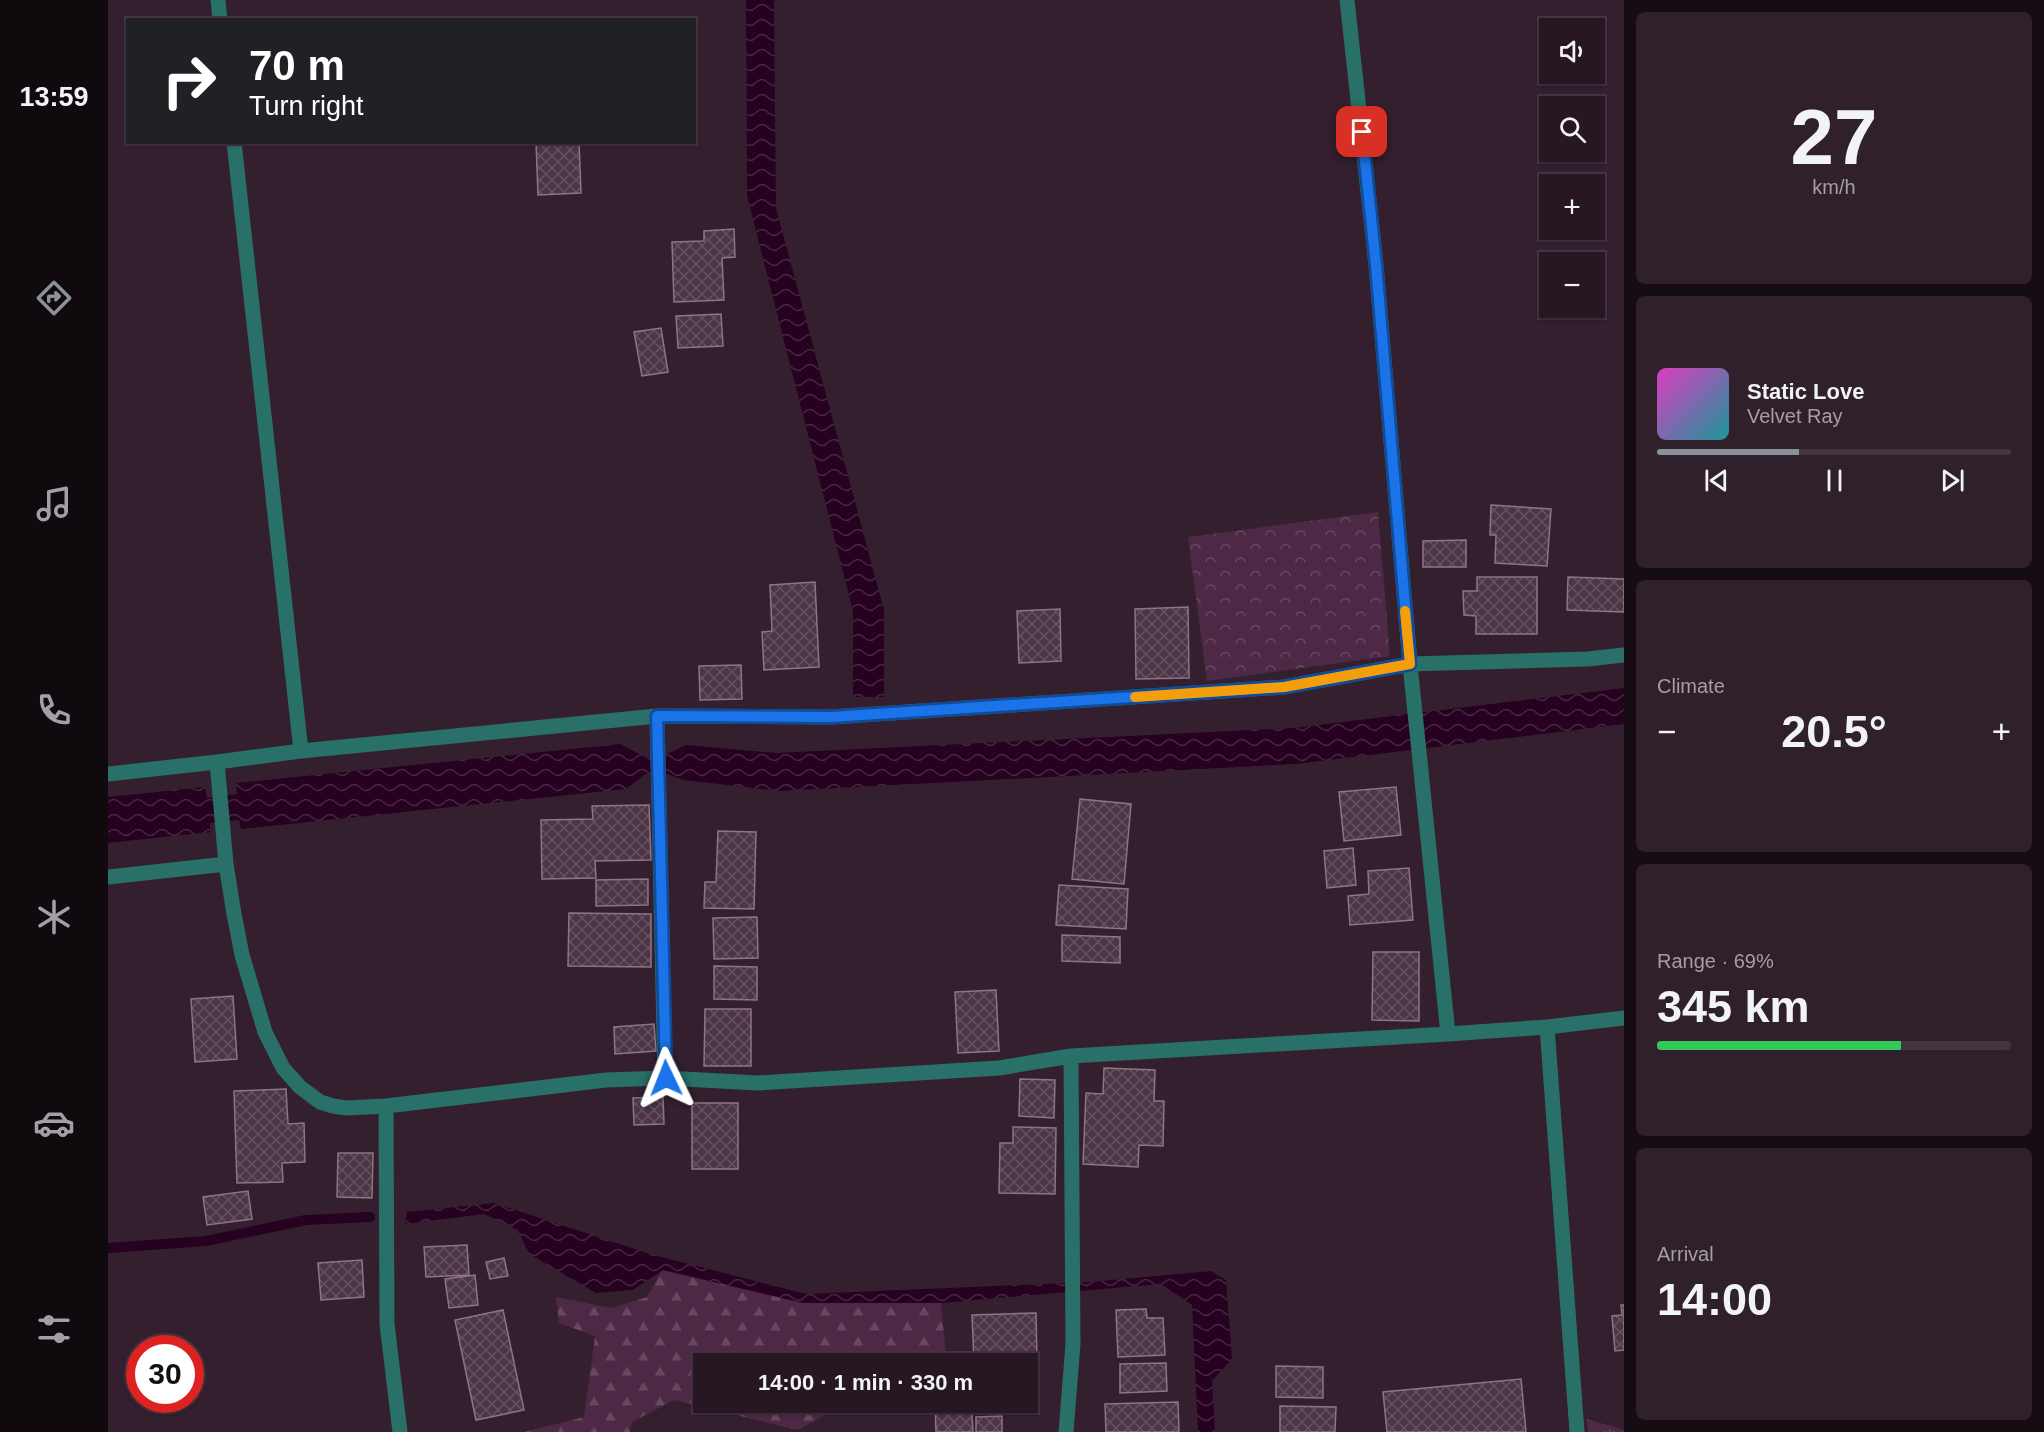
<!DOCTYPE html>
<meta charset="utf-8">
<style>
:root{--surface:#271723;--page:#2f202b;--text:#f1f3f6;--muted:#a49fa6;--line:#433641;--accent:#8c9099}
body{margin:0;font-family:Arial,sans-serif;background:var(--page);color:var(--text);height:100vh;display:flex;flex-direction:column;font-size:22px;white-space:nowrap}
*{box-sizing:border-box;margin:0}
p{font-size:20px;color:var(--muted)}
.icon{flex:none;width:33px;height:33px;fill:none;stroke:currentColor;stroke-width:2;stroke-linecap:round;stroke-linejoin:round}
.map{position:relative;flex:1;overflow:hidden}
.details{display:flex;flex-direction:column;gap:12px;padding:12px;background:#150d13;width:420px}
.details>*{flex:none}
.top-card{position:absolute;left:18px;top:18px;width:570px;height:126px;border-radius:0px;box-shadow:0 2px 4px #0004,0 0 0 2px var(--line);background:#202124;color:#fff;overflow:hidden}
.tools{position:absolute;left:1431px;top:18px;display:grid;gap:12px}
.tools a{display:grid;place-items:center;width:66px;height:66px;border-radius:0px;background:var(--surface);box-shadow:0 2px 4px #0004,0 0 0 2px var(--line);font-size:30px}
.speed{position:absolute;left:18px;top:1335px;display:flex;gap:12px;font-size:30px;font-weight:700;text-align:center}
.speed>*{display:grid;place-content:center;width:78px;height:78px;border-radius:50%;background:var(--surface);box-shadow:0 2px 4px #0004,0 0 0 2px var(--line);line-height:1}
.speed .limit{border:9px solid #d22;background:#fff;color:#111}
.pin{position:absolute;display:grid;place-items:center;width:51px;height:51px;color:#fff;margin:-26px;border-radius:12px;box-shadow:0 3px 9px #0006}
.me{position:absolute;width:66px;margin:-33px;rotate:358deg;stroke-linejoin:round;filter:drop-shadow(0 0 4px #0008)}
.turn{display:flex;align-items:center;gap:21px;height:126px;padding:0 24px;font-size:27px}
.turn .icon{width:78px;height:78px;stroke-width:2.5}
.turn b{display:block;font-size:42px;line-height:51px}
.big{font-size:45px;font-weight:800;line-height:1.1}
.details .card{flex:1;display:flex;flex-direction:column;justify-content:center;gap:9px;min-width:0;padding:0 21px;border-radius:9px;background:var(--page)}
.details .dial{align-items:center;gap:0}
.dial b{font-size:78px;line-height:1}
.song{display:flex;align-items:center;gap:18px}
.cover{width:72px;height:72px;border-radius:9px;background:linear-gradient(135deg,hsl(310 70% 55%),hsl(180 70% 35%))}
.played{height:6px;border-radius:3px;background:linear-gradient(90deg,var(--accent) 40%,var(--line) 40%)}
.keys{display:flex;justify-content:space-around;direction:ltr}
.heat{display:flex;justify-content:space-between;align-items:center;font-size:33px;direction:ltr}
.charge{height:9px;border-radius:4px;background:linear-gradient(90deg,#34c759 69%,var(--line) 0)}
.trip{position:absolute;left:585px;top:1353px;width:345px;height:60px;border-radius:0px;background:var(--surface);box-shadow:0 2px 4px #0004,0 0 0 2px var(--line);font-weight:800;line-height:60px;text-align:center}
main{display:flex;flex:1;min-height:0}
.tabs{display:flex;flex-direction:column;width:108px;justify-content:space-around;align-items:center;background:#10090e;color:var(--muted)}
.tabs .icon{width:42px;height:42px}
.tabs .active{color:var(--accent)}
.tabs b{font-size:27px;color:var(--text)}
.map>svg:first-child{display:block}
.grass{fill:url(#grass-tufts)}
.forest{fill:url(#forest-firs)}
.park{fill:url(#park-crowns)}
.water{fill:url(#water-waves)}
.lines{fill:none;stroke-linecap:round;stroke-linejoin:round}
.stream{stroke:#270120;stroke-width:10}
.building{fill:url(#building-cross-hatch);stroke:#8e7486;stroke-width:1.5}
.minor{stroke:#297068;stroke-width:15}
.route-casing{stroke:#114b97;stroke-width:15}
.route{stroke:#1a73e8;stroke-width:10}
.slow{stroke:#f59e0b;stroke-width:10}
</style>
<main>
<nav class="tabs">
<b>13:59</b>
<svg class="icon active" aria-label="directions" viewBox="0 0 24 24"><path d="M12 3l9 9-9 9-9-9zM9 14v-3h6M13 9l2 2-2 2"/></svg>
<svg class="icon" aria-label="music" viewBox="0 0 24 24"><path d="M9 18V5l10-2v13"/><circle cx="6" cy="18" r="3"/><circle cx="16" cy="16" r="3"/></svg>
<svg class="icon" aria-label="phone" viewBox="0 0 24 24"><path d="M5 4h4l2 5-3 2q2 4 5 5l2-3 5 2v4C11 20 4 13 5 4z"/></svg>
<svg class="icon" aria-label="climate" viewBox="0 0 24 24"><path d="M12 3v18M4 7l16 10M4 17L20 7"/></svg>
<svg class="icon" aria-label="car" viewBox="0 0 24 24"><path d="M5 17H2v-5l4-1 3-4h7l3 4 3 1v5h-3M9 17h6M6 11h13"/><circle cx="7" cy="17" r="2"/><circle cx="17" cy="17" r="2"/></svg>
<svg class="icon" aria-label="filters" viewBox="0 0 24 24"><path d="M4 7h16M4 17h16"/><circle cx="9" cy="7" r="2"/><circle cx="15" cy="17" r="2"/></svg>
</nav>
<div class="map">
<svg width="1516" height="1432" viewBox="0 0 1516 1432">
<defs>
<pattern id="grass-tufts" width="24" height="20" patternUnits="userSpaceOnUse" patternTransform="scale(1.5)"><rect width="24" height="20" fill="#4e2945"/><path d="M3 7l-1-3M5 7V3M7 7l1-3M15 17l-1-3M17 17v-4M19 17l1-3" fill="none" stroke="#684860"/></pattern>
<pattern id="forest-firs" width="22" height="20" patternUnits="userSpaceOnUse" patternTransform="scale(1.5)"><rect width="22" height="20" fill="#4e2945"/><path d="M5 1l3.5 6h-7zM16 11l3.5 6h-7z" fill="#684860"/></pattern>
<pattern id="park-crowns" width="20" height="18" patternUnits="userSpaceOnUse" patternTransform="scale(1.5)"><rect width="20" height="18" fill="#4e2945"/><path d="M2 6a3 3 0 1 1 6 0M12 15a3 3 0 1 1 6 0" fill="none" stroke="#684860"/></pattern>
<pattern id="water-waves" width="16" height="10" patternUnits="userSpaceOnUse" patternTransform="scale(1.5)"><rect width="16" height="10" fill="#270120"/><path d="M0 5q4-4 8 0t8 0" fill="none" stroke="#472641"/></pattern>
<pattern id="building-cross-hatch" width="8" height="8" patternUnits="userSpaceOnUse" patternTransform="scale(1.5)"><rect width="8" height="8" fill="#4c3545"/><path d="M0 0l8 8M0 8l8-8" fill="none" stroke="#665260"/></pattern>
</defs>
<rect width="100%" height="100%" fill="#341f2f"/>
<path class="grass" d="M1479 1419 1516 1430V1432H1480Z"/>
<path class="forest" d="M554 1270 695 1303H833L838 1356 800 1364H596V1402L722 1403 715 1416 690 1430 566 1400 524 1422 522 1432H416L476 1417 487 1336 451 1323 448 1297 504 1308 539 1297Z"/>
<path class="park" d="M1270 512 1282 656 1099 681 1080 537Z"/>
<path class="water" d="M638 0H666L668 208 776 610V697H745V611L639 196Z
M1516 688V724L1188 764 672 791 575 780 559 774H538L518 789 133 829 131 820 102 823V832L0 843V797L97 787 99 798 129 794 128 783 512 744 539 758 557 755 578 745 668 753 1185 728Z
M386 1203 542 1254 698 1294 982 1282 1103 1271 1118 1280 1124 1359 1104 1381 1107 1432H1090L1084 1305 1053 1284 833 1303H695L555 1270 525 1290 488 1293 421 1254 410 1230 376 1214 297 1224 299 1212Z"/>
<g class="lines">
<path class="stream" d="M0 1248 98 1241 198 1220 262 1217"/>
</g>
<path class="building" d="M428 142H471L473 193 430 195Z
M626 229 627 257 614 258 616 300 566 302 564 242 596 241V231Z
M613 314 615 346 570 348 568 316Z
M553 328 560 372 534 376 526 332Z
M1383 505 1443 509 1439 566 1387 563 1388 535H1382Z
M1358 540V567H1315V541Z
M1369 577H1429V634H1368V616L1356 615 1355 591H1369Z
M1460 577 1516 579V612L1459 610Z
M707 582 711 667 656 670 654 632 664 631 662 585Z
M1080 607 1081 678 1028 679 1027 609Z
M952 609 953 661 911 663 909 611Z
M633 665 634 699 592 700 591 666Z
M1288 787 1293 835 1236 841 1231 792Z
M972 799 1023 804 1016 884 964 879Z
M541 805 543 860 487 861 488 878 434 879 433 820 485 819 484 806Z
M610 831 648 832 646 909 596 908 597 882H608Z
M1245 848 1248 885 1219 888 1216 851Z
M1301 868 1305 920 1242 925 1240 896 1261 894 1260 871Z
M540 879V905L488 906V880Z
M951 885 1020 889 1018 929 948 925Z
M461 913 543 914V967L460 966Z
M649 917 650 958 606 959 605 918Z
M954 935 1012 937V963L954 961Z
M1265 952H1311V1021L1264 1020Z
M606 966 649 967V1000L606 999Z
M888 990 891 1051 850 1053 847 992Z
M125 996 129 1059 87 1062 83 999Z
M597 1009H643V1066H596Z
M546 1024 548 1051 507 1054 506 1027Z
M996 1068 1047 1070 1046 1101H1056L1055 1146 1031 1145 1030 1167 975 1164 978 1093 995 1094Z
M912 1079 947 1080 946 1118 911 1116Z
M178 1089 180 1124 196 1123 197 1162 174 1163 175 1182 129 1183 126 1091Z
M555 1097 556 1124 526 1125 525 1098Z
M584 1103H630V1169H584Z
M905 1127 948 1128 947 1194 891 1193 892 1143H905Z
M230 1153H265L264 1198 229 1197Z
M140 1191 144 1219 99 1225 95 1197Z
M359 1245 361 1275 318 1277 316 1247Z
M396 1258 400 1276 382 1279 378 1262Z
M254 1260 256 1297 213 1300 210 1263Z
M367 1275 370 1305 341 1308 337 1279Z
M1513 1305H1516V1350L1507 1351 1504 1316 1514 1315Z
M1038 1309 1039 1318H1055L1057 1355 1010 1357 1008 1310Z
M395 1310 416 1410 368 1420 347 1320Z
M928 1313 929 1359 866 1361 864 1315Z
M1058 1363 1059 1391 1012 1393V1364Z
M1168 1366 1215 1367V1398L1168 1397Z
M1413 1379 1418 1432H1279L1275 1392Z
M827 1402H863L865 1432H828Z
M869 1402H917V1404L869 1405Z
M1070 1402 1071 1432H998L997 1404Z
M1172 1406 1228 1407 1227 1432H1172Z
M894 1416V1432H868V1417Z"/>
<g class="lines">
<path class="minor" d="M110 0 112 20
M1239 0 1268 265 1302 664 1340 1034
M126 142 193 751
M1516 655 1480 659 1302 664 1176 687 723 717 549 716 193 751 109 762 118 864 126 914 134 955 157 1032 175 1068 192 1087 212 1102 225 1106 238 1108 278 1106 498 1080 557 1078 650 1083 891 1068 963 1056 1340 1034 1439 1027 1516 1018
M549 716 557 1078
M0 774 109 762
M0 877 118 864
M1439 1027 1469 1432
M278 1106 279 1324 292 1432
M958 1432 965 1344 963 1056"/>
</g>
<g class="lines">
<g class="route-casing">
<path id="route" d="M558 1078 549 716 723 717 1176 687 1302 664 1268 265 1254 132"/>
</g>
<use href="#route" class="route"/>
<path class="slow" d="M1027 697 1176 687 1302 664 1297 611"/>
</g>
</svg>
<div class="tools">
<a><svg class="icon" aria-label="sound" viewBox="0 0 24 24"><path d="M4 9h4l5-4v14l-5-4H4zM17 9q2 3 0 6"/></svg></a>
<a><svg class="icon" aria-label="search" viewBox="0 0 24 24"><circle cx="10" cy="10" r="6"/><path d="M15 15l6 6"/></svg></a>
<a>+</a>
<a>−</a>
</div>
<div class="speed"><div class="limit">30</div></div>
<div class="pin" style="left:1254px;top:132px;background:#d93025"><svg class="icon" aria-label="arrive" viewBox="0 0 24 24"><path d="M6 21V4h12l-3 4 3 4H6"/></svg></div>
<svg class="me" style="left:558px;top:1078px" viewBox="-20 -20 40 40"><path d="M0-17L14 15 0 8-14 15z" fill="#1a73e8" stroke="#fff" stroke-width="4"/></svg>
<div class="trip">14:00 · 1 min · 330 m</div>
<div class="top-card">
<div class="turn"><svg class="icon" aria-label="right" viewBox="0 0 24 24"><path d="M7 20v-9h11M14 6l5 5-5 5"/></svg><div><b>70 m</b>Turn right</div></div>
</div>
</div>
<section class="details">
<div class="card dial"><b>27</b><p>km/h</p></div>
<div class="card">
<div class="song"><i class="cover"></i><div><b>Static Love</b><p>Velvet Ray</p></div></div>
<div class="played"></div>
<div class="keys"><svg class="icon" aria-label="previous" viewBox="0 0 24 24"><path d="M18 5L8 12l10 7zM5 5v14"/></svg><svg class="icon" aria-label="pause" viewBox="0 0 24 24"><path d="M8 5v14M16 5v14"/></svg><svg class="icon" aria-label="next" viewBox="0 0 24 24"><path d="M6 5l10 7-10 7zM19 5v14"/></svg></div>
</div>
<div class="card"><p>Climate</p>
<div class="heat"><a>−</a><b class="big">20.5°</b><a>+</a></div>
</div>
<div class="card"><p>Range · 69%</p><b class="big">345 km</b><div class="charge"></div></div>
<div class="card"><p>Arrival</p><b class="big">14:00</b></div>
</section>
</main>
